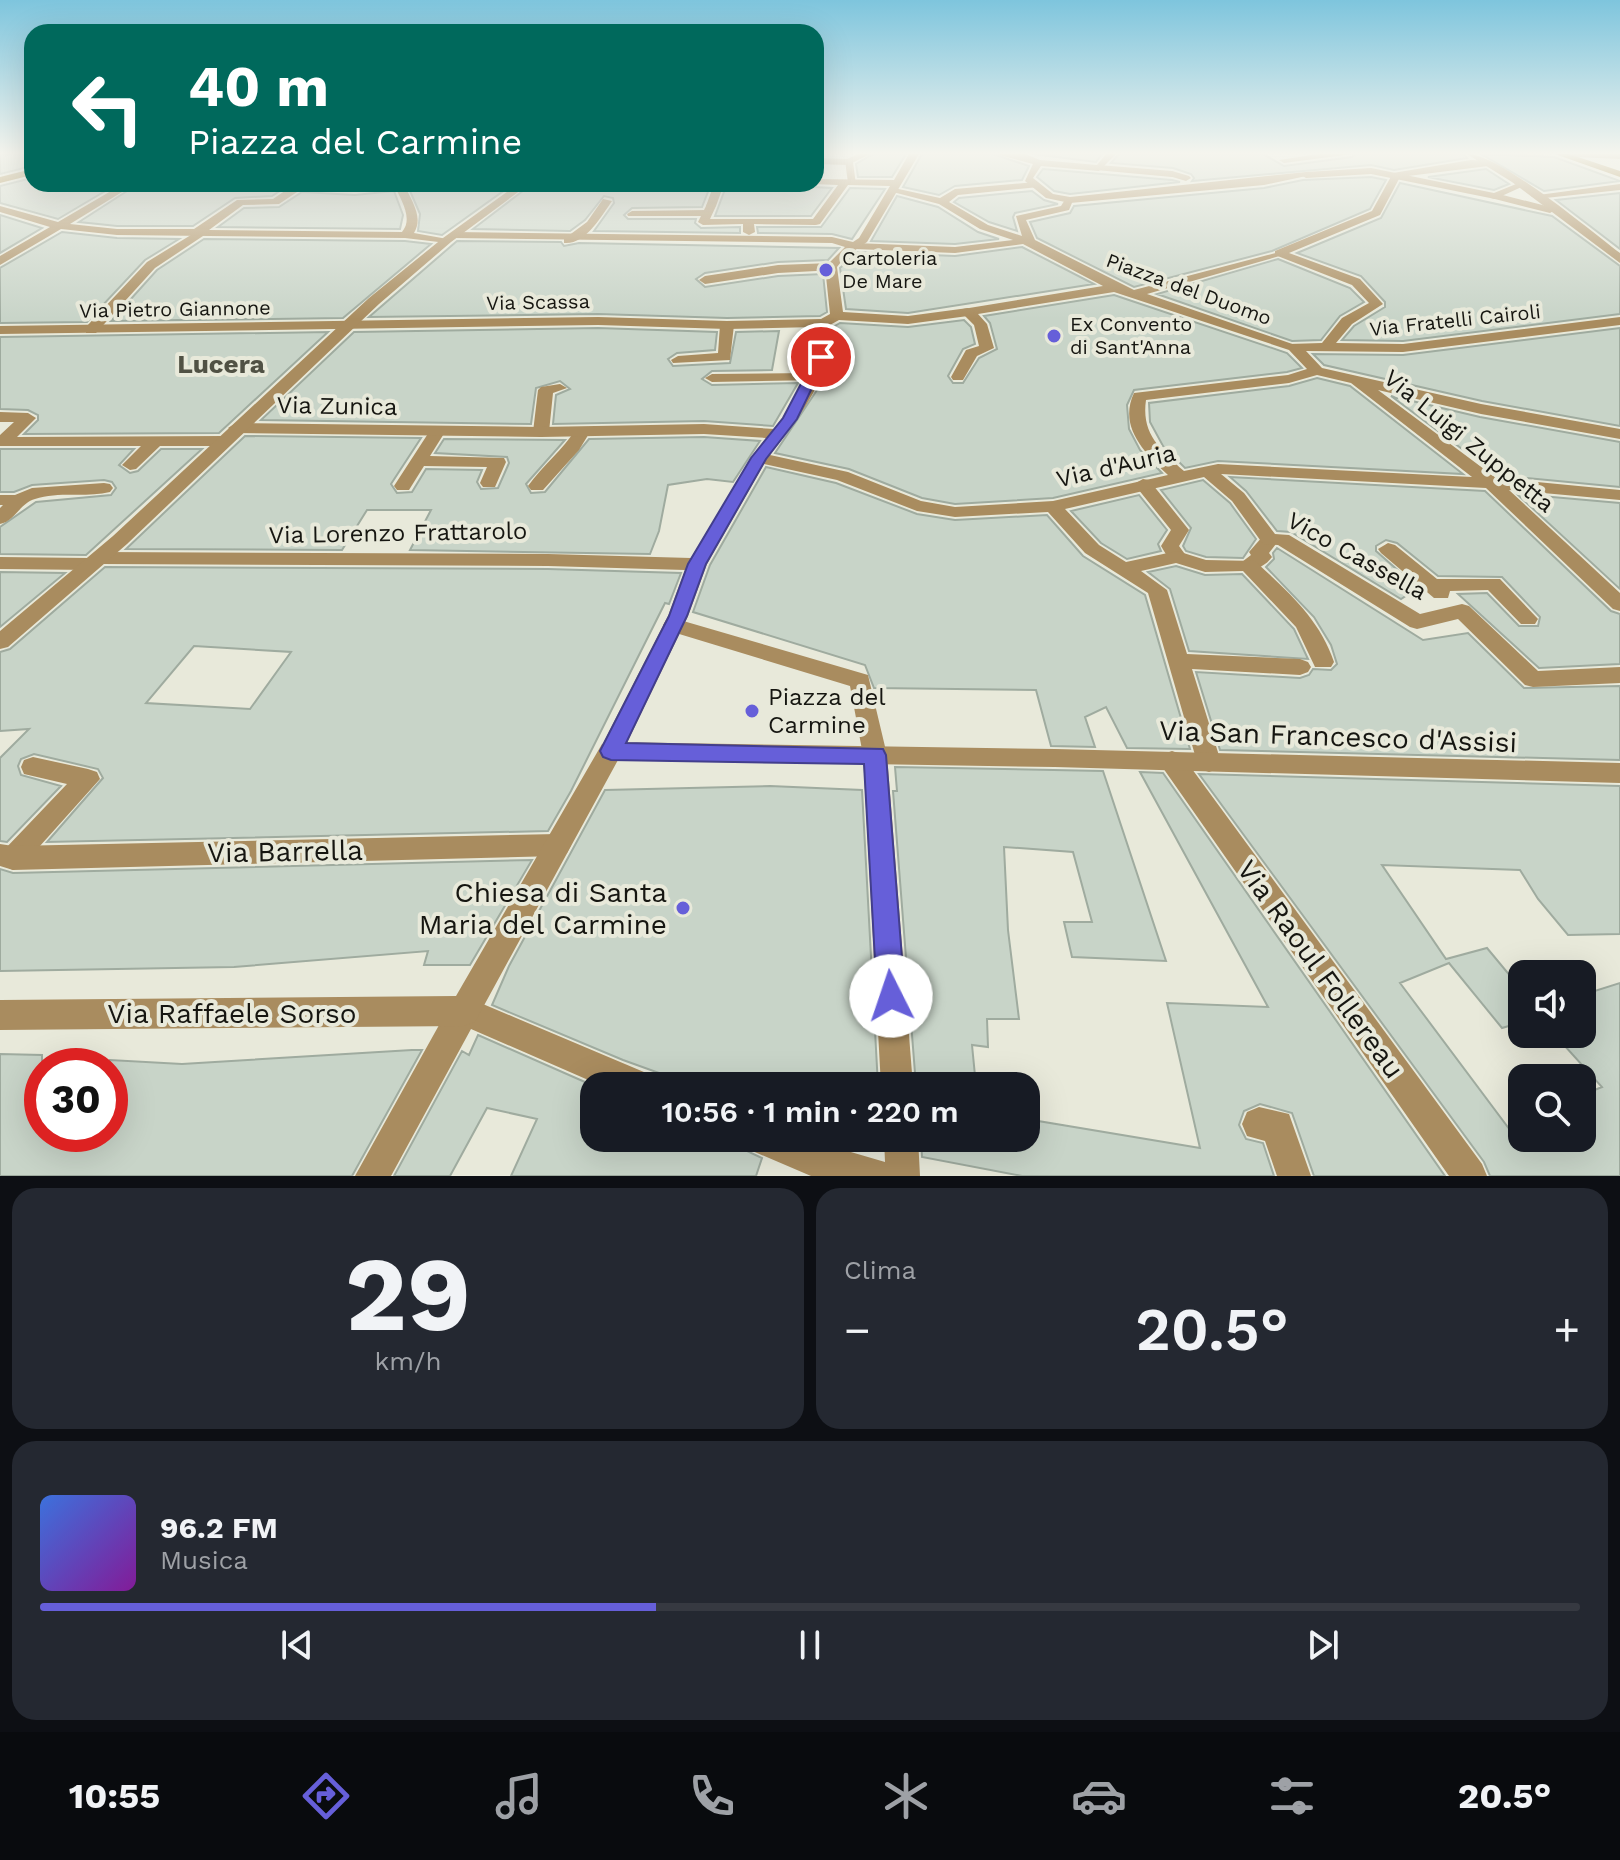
<!DOCTYPE html>
<html lang="it">
<meta charset="utf-8">
<style>
:root{--surface:#171b24;--page:#242831;--text:#f1f3f6;--muted:#9ea1a6;--line:#363941;--accent:#665fd9}
body{margin:0;font-family:"Work Sans",sans-serif;background:var(--page);color:var(--text);height:100vh;display:flex;flex-direction:column;font-size:30px;white-space:nowrap}
*{box-sizing:border-box;margin:0}
p{font-size:26px;color:var(--muted)}
.icon{flex:none;width:44px;height:44px;fill:none;stroke:currentColor;stroke-width:2;stroke-linecap:round;stroke-linejoin:round}
.map{position:relative;height:1176px;overflow:hidden}
.panel{display:flex;flex-direction:column;gap:12px;padding:12px;background:#0d0f14;flex:1}
.panel>*{flex:none}
.hud{position:absolute;left:24px;top:24px;width:800px;height:168px;border-radius:24px;box-shadow:0 8px 32px #0002;background:#00695c;color:#fff;overflow:hidden}
.controls{position:absolute;left:1508px;top:960px;display:grid;gap:16px}
.controls a{display:grid;place-items:center;width:88px;height:88px;border-radius:16px;background:var(--surface);box-shadow:0 8px 32px #0002;font-size:40px}
.speed{position:absolute;left:24px;top:1048px;display:flex;gap:16px;font-size:40px;font-weight:700;text-align:center}
.speed>*{display:grid;place-content:center;width:104px;height:104px;border-radius:50%;background:var(--surface);box-shadow:0 8px 32px #0002;line-height:1}
.speed .limit{border:12px solid #d22;background:#fff;color:#111}
.pin{position:absolute;display:grid;place-items:center;width:68px;height:68px;color:#fff;margin:-34px;border:4px solid #fff;border-radius:50%;box-shadow:0 2px 8px #0007}
.me{position:absolute;width:88px;margin:-44px;rotate:356deg;stroke-linejoin:round;filter:drop-shadow(0 0 6px #0008)}
.turn{display:flex;align-items:center;gap:28px;height:168px;padding:0 32px;font-size:36px}
.turn .icon{width:104px;height:104px;stroke-width:2.5}
.turn b{display:block;font-size:56px;line-height:68px}
.big{font-size:60px;font-weight:600;line-height:1.1}
.panel .card{flex:1;display:flex;flex-direction:column;justify-content:center;gap:12px;min-width:0;padding:0 28px;border-radius:24px;background:var(--page)}
.panel .dial{align-items:center;gap:0}
.dial b{font-size:104px;line-height:1}
.song{display:flex;align-items:center;gap:24px}
.cover{width:96px;height:96px;border-radius:12px;background:linear-gradient(135deg,hsl(220 70% 55%),hsl(290 70% 35%))}
.played{height:8px;border-radius:4px;background:linear-gradient(90deg,var(--accent) 40%,var(--line) 40%)}
.keys{display:flex;justify-content:space-around;direction:ltr}
.heat{display:flex;justify-content:space-between;align-items:center;font-size:44px;direction:ltr}
.panel .tiles{flex:1;display:grid;gap:12px;grid-template-columns:1fr 1fr}
.card:last-child{grid-column:span 2}
.trip{position:absolute;left:580px;top:1072px;width:460px;height:80px;border-radius:24px;background:var(--surface);box-shadow:0 8px 32px #0002;font-weight:600;line-height:80px;text-align:center}
.menu{display:flex;height:128px;justify-content:space-around;align-items:center;background:#090b0e;color:var(--muted)}
.menu .icon{width:56px;height:56px}
.menu .current{color:var(--accent)}
.menu b{font-size:36px;color:var(--text)}
.map>svg:first-child{display:block}
.building{fill:#c8d4c8;stroke:#9fab9f;stroke-width:2;fill-rule:evenodd}
.lines{fill:none;stroke-linecap:round;stroke-linejoin:round}
.pedestrian{fill:#a98c5f;fill-rule:evenodd}
.minor{fill:#a98c5f;fill-rule:evenodd}
.tertiary{fill:#a98c5f;fill-rule:evenodd}
.secondary{fill:#885e05;fill-rule:evenodd}
.route{fill:#665fd9;stroke:#423e8d;stroke-width:2}
.poi-dot{fill:#665fd9;stroke:#e8e9da;stroke-width:3}
.labels{text-anchor:middle;stroke-width:8;stroke-linejoin:round;paint-order:stroke}
.far-poi-label{font-size:20px;fill:#161611;stroke:#e8e9da;text-anchor:start}
.far-street-label{font-size:20px;fill:#161611;stroke:#e8e9da}
.street-label{font-size:24px;fill:#161611;stroke:#e8e9da}
.poi-label{font-size:24px;fill:#161611;stroke:#e8e9da;text-anchor:start}
.far-district-label{font-size:26px;font-weight:bold;fill:#505144;stroke:#e8e9da}
.near-street-label{font-size:28px;fill:#161611;stroke:#e8e9da}
.near-poi-label{font-size:28px;fill:#161611;stroke:#e8e9da;text-anchor:end}
</style>
<div class="map">
<svg width="1620" height="1176" viewBox="0 0 1620 1176">
<rect width="100%" height="100%" fill="#e8e9da"/>
<path class="building" d="M0 154H32V166L0 174Z
M873 154H906L892 177H858L856 164Z
M922 154H993L1029 166 1022 180 955 186 939 195 903 187Z
M1033 154H1102L1096 162Z
M1119 154H1263L1284 166 1352 157 1355 154H1464L1467 158 1394 170 1371 165 1192 181 1194 178 1191 174 1173 168 1111 163Z
M1481 154 1554 157 1620 181 1544 191Z
M1043 169 1172 180 1180 182 1070 194 1054 191 1037 177Z
M1486 169 1509 184 1494 190 1428 177Z
M1371 177 1386 180 1370 209 1272 251 1134 287 1037 238 1030 222 1070 213 1074 206 1264 188 1303 180Z
M32 178V184H117L58 219 0 203V186Z
M1400 183 1552 216 1620 266V314L1403 341 1342 340 1354 326 1385 307V302L1361 276 1297 253 1381 218Z
M138 184H290L272 196 235 198 193 226H117L79 222Z
M407 184H513L442 235 418 231 420 214Z
M532 184H711L702 207 632 208 624 215 628 219H696L695 223 701 228 740 227V233L594 231 614 203 613 198 604 196 585 220 570 231 473 229Z
M727 184H810L813 187 832 188 811 216H715Z
M850 188 885 189 852 239 832 234 758 233 757 227H821Z
M394 191 403 215 400 229 218 227 244 208 279 207 302 192 355 195Z
M1032 191 1044 200 1058 204 1015 213 1013 217 1017 231 989 222 954 202 959 198Z
M1620 193V249L1556 200Z
M897 196 938 207 978 232 999 239 955 244 871 241Z
M0 215 42 228 0 253Z
M62 232 117 238 179 239 145 260 87 322 0 323V268Z
M204 239 405 241 431 244 343 318 111 321 157 270Z
M457 241 561 242 564 246 579 243 839 248 828 260 778 262 705 273 696 279 705 287 778 276 823 274 827 312 820 316 727 318 598 314 369 317Z
M1022 247 1094 284 908 313 846 309 840 268 858 252 955 256Z
M1278 259 1350 288 1364 302 1340 316 1321 340 1292 341 1157 294Z
M1114 295 1287 353 1302 368 1287 372 1134 390 1127 405 1129 429 1140 450 1162 473 1053 498 955 504 922 498 849 469 775 453 821 384 831 357 833 327 840 323 908 327 964 320 971 327 975 344 963 349 948 376 953 383H963L979 358 997 349 990 323 984 316Z
M598 328 717 332 715 350 677 353 668 359 673 366 730 363 736 332 779 331 772 370 712 371 702 379 712 385 798 383 773 426 704 421 553 424 556 395 570 389 560 381 536 388 531 424 261 420 354 332Z
M1620 328V426L1482 401 1324 365 1313 354 1403 355Z
M328 332 219 433 24 434 38 420V415L28 410 0 409V337Z
M1317 378 1350 386 1463 474 1218 461 1185 468 1163 446 1150 422 1149 403 1289 386Z
M1391 396 1480 417 1620 442V487L1497 475Z
M245 436 421 438 391 484 397 493 412 492 426 469 482 470 477 482 481 489 498 488 509 463 507 457 435 453 444 439 565 440 526 484 531 493 545 492 589 439 704 437 760 441 733 482 707 479 668 485 659 531 650 554 410 550 431 510H367L342 550 126 549Z
M0 449H134L119 465 130 473 138 471 161 449H202L86 555 0 554V527L36 502 111 495 116 488 112 482 104 480 32 485 14 492H0Z
M766 467 836 483 917 514 955 520 1047 515 1083 556 1145 595 1190 749 1127 748 1106 707 1085 717 1095 747 1051 746 1036 690 874 688 865 665 693 612 710 565Z
M1230 477 1485 491 1611 611 1620 614V664L1539 668 1458 594 1487 593 1519 626H1538L1540 617 1502 577 1438 576 1397 543 1386 540 1376 546V551L1418 588 1401 599 1291 532 1277 531 1246 491Z
M1203 480 1230 503 1256 539 1243 558 1206 557 1186 551 1183 546 1191 528 1161 490Z
M1517 494 1620 503V589Z
M1139 495 1167 530 1158 544 1161 551 1127 559 1101 543 1071 511Z
M1277 548 1423 640 1468 633 1524 688 1620 686V760L1220 750 1196 672 1300 678 1309 675 1313 669 1331 670 1337 664 1331 645 1314 617 1266 567 1274 559 1273 553Z
M1176 566 1205 575 1242 574 1294 629 1308 659 1189 651 1170 589 1148 572Z
M105 567 548 569 681 573 669 604 665 603 571 791 548 831 47 842 103 778 98 769 34 754 21 759 18 766 21 775 61 786 7 842 0 841V758L29 729 0 731V652L10 649ZM194 646 291 652 250 709 146 703Z
M0 572 65 573 0 627Z
M895 767 1103 771 1166 961 1072 957 1064 922H1092L1073 852 1004 847 1008 930 1019 1019H987L988 1047 972 1045 976 1086H916L893 791H897Z
M1140 772 1163 773 1445 1176H1314L1292 1113 1260 1104 1244 1111 1239 1125 1246 1139 1263 1143 1274 1176H1022L922 1157 921 1138H1026V1119L1200 1148 1167 1003 1268 1007Z
M1199 774 1620 786V934L1568 935 1538 899 1520 870 1382 865 1446 959 1487 948 1522 990V1022L1502 1028 1449 963 1400 983 1516 1138H1582V1095L1602 1087 1554 1034H1582V995L1620 983V1176H1490L1484 1162Z
M770 786 862 790 878 1086H695L623 1060 492 1005 509 966 605 790Z
M532 860 470 965H424L428 951 234 967 0 971V869L13 873Z
M478 1035 594 1086V1138H742L747 1151 762 1158 756 1176H511L537 1119 487 1108 450 1176H394L462 1051 469 1055Z
M412 1050H422L352 1176H0V1054L42 1055V1134H110V1060L182 1064Z"/>
<g class="lines">
<path class="pedestrian" d="M845 160 853 162 856 185 848 183Z
M1099 165 1172 171 1177 174 1172 177 1096 170Z
M1371 168 1494 193 1521 182 1526 185 1495 199 1371 174 1306 178 1301 175 1306 172Z
M1036 182 1039 187 958 195 949 202 988 225 1022 236 1016 216 1061 206 1066 198H1074L1069 210 1026 220 1035 240 1134 290 1283 251V255L1147 294 1301 347 1289 350 1114 292 978 314 987 324 994 348 977 356 963 380H953L951 377 966 350 979 346 974 325 961 312 963 309 1103 286 1023 244 955 253 855 249 849 246 855 243 955 247 1013 240 980 229 939 204 889 191 894 188 940 198 955 189Z
M295 184H403L404 186 355 192 299 189Z
M714 184H724L716 206 711 209 706 206Z
M603 199 612 201C601 217 585 245 564 243V239L587 222Z
M632 211 707 210 712 213 707 216H628L627 214Z
M199 230 209 232 155 268 96 333H86V327L147 262Z
M831 263 835 264V270L778 273 705 284 699 280 705 276 778 265Z
M727 321 734 325 730 360 673 363 671 360 678 356 718 353 720 325Z
M812 373 817 374V380L712 382 705 378 712 374Z
M560 384 567 388 553 393 549 432 541 437 535 435 533 432 538 390 541 387Z
M437 427 445 432 430 456 504 458 506 462 495 487H483L480 483 487 467 424 466 409 490H397L394 486 431 429Z
M582 427 590 432 579 450 543 490H531L528 486C543 465 563 450 576 429Z
M1143 479 1149 480 1189 530 1179 546 1187 557 1184 561H1170L1161 546 1171 530 1134 484Z
M1270 534 1279 540 1269 553 1272 557C1265 567 1252 572 1241 569L1238 565 1251 555 1249 552 1263 536Z
M673 618 868 675 887 755 884 762 875 764 866 762 863 755 850 686 666 630 663 625 666 620Z
M33 757 88 769 97 772 100 779 22 866 13 870 4 866 0 859 4 850 67 784 24 774 21 767 24 760Z
M1259 1107 1289 1114 1311 1176H1277L1265 1141 1247 1136 1242 1124 1247 1112Z"/>
<path class="minor" d="M858 154H870L848 165 816 164V158L847 159Z
M909 154H919L867 242 845 257 837 267 843 312 908 316 968 308 975 312 968 316 908 324 839 320 830 325C829 335 830 347 828 357 820 391 791 428 770 455L848 472 921 501 955 507 1053 501 1168 475C1145 453 1118 427 1134 393L1288 375 1307 369 1289 350V344L1322 343 1342 318 1369 303 1352 285 1275 255V251L1372 211 1393 173 1471 160 1491 161 1488 166 1400 177 1380 215 1289 253 1360 279 1383 304 1352 324 1336 343 1403 344 1620 317V325L1403 352 1306 351 1322 368 1481 404 1620 429V439L1481 414 1378 390 1496 478 1620 490V500L1509 490 1620 593V611L1613 609 1486 488 1221 474 1244 493 1275 534 1289 535 1420 614 1462 604 1469 606 1538 671 1620 667V683L1533 687 1525 685 1458 619 1417 629 1410 627 1278 545 1263 544 1232 501 1204 477 1065 509 1099 545 1126 562 1177 551 1206 560 1255 561C1287 591 1320 619 1334 662L1331 667H1315L1296 627 1243 571 1205 572 1176 563 1141 571 1167 590 1187 654 1300 659 1308 662 1311 667 1308 672 1300 675 1192 669 1221 762 1218 769 1209 772 1200 769 1197 762 1148 593 1085 553 1048 512 955 517 917 511 837 480 764 464 707 564 688 616 623 751 620 758 611 760 602 758 599 751 668 616 685 570 548 566 102 564 92 570 0 569V557L89 558 99 552 548 554 691 558 751 458 766 438 704 434 541 437 236 433 228 428 236 423 541 427 704 424 774 429C798 399 813 365 816 327L727 329 598 325 0 334V326L598 317 727 321 821 319 830 314 825 267 845 247 832 243 455 238 449 235 455 232 832 237 853 242 859 238 890 186 848 185 820 224 816 225 754 224 755 232 749 235 743 232V224L703 225 698 222 707 204 711 203 716 206 710 219H813L838 185 813 184H816V179L894 180ZM1317 375 1351 383 1472 477 1218 464 1184 471C1161 450 1141 434 1146 400L1289 383Z
M996 154H1025L1040 160 1097 165 1106 154H1116L1099 171 1041 166 1033 178 1053 194 1070 197 1306 172 1311 175 1264 185 1070 203 1046 198 1025 181 1033 164Z
M1318 154H1352L1284 163 1279 160Z
M1570 154H1620V159L1575 157Z
M1172 171 1189 176 1191 178 1186 181 1169 176Z
M123 184H135L70 224 117 229H194L237 200 273 199 295 184H303V188L279 204 243 205 209 230 402 232C414 218 400 199 394 184H404C411 200 424 217 414 233L453 240 447 243 405 238 117 235 61 229 0 265V256L50 227 0 212V206L58 222Z
M1620 184V190L1536 199 1531 196Z
M1495 193 1554 208 1555 210 1550 213 1491 198 1490 196Z
M0 412 28 413 36 418 17 437 223 436 231 441 223 446H160L136 469 130 470 122 465 141 446H0V435L14 422H0Z
M104 483 110 484 113 488 110 492C86 498 58 491 35 499 20 503 15 521 0 524V508L3 505H0V495H15L32 488Z
M1388 543 1395 545 1437 579H1500L1538 619 1535 624H1521L1488 590 1450 591 1448 598H1434L1381 553 1378 549Z
M875 746 884 748 887 755 913 1086H881L863 755 866 748Z
M1172 751 1181 754 1482 1164 1487 1176H1449L1163 768 1160 761 1163 754Z
M558 834 567 837 571 845 567 853 558 856 13 870 0 866V844L13 846Z
M464 996 651 1075 656 1086H602L471 1029 391 1176H355L453 1000Z
M745 1138H803L885 1162 884 1138H918L920 1176H811L750 1150Z"/>
<path class="tertiary" d="M1467 154C1500 154 1590 231 1620 253V263L1512 182Z
M518 184H529L451 242 379 304 127 544 8 647 0 649V631L113 536 369 298 443 238Z
M611 742 1055 749 1620 763V783L1055 767 618 760 475 1022 464 1026 0 1030V1000L456 996 602 744Z"/>
<path class="secondary" d="M1555 154H1569L1620 171V177Z
M32 169V175L0 183V177Z"/>
</g>
<linearGradient id="sky" x2="0" y2="1"><stop stop-color="#7ec5dd"/><stop offset="0.48" stop-color="#f5f5ee"/><stop offset="1" stop-color="#f5f5ee" stop-opacity="0"/></linearGradient>
<rect width="1620" height="319" fill="url(#sky)"/>
<path class="route" d="M821 353 827 357 797 419 766 459 706 564 687 616 626 743 883 749 886 755 905 996 901 1005 891 1009 881 1005 877 996 864 764 611 760 603 757 600 751 669 616 688 564 751 458 783 418 815 357Z"/>
<g class="poi-dot">
<circle cx="826" cy="270" r="8"/>
<circle cx="1054" cy="336" r="8"/>
<circle cx="752" cy="711" r="8"/>
<circle cx="683" cy="908" r="8"/>
</g>
<g class="labels">
<g class="far-poi-label">
<text x="842" y="265">Cartoleria<tspan x="842" dy="23">De Mare</tspan></text>
<text x="1070" y="331">Ex Convento<tspan x="1070" dy="23">di Sant'Anna</tspan></text>
</g>
<g class="far-street-label">
<text transform="translate(1189 289) rotate(20)" y="7">Piazza del Duomo</text>
<text transform="translate(538 302) rotate(-1)" y="7">Via Scassa</text>
<text transform="translate(175 309) rotate(-1)" y="7">Via Pietro Giannone</text>
<text transform="translate(1455 320) rotate(-6)" y="7">Via Fratelli Cairoli</text>
</g>
<g class="street-label">
<text transform="translate(337 406) rotate(1)" y="8">Via Zunica</text>
<text transform="translate(1469 441) rotate(39)" y="8">Via Luigi Zuppetta</text>
<text transform="translate(1116 466) rotate(-13)" y="8">Via d'Auria</text>
<text transform="translate(398 533) rotate(-1)" y="8">Via Lorenzo Frattarolo</text>
<text transform="translate(1357 556) rotate(29)" y="8">Vico Cassella</text>
</g>
<g class="poi-label">
<text x="768" y="705">Piazza del<tspan x="768" dy="28">Carmine</tspan></text>
</g>
<g class="far-district-label">
<text x="221" y="373">Lucera</text>
</g>
<g class="near-street-label">
<text transform="translate(1338 736) rotate(2)" y="10">Via San Francesco d'Assisi</text>
<text transform="translate(285 851) rotate(-1)" y="10">Via Barrella</text>
<text transform="translate(1321 969) rotate(54)" y="10">Via Raoul Follereau</text>
<text x="232" y="1023">Via Raffaele Sorso</text>
</g>
<g class="near-poi-label">
<text x="667" y="902">Chiesa di Santa<tspan x="667" dy="32">Maria del Carmine</tspan></text>
</g>
</g>
</svg>
<div class="controls">
<a><svg class="icon" aria-label="sound" viewBox="0 0 24 24"><path d="M4 9h4l5-4v14l-5-4H4zM17 9q2 3 0 6"/></svg></a>
<a><svg class="icon" aria-label="search" viewBox="0 0 24 24"><circle cx="10" cy="10" r="6"/><path d="M15 15l6 6"/></svg></a>
</div>
<div class="speed"><div class="limit">30</div></div>
<div class="pin" style="left:821px;top:357px;background:#d93025"><svg class="icon" aria-label="arrive" viewBox="0 0 24 24"><path d="M6 21V4h12l-3 4 3 4H6"/></svg></div>
<svg class="me" style="left:891px;top:996px" viewBox="-20 -20 40 40"><circle r="19" fill="#fff"/><path d="M0-13L10 11 0 6-10 11z" fill="#665fd9"/></svg>
<div class="trip">10:56 · 1 min · 220 m</div>
<div class="hud">
<div class="turn"><svg class="icon" aria-label="left" viewBox="0 0 24 24"><path d="M17 20v-9H6M10 6l-5 5 5 5"/></svg><div><b>40 m</b>Piazza del Carmine</div></div>
</div>
</div>
<section class="panel">
<div class="tiles">
<div class="card dial"><b>29</b><p>km/h</p></div>
<div class="card"><p>Clima</p>
<div class="heat"><a>−</a><b class="big">20.5°</b><a>+</a></div>
</div>
<div class="card">
<div class="song"><i class="cover"></i><div><b>96.2 FM</b><p>Musica</p></div></div>
<div class="played"></div>
<div class="keys"><svg class="icon" aria-label="previous" viewBox="0 0 24 24"><path d="M18 5L8 12l10 7zM5 5v14"/></svg><svg class="icon" aria-label="pause" viewBox="0 0 24 24"><path d="M8 5v14M16 5v14"/></svg><svg class="icon" aria-label="next" viewBox="0 0 24 24"><path d="M6 5l10 7-10 7zM19 5v14"/></svg></div>
</div>
</div>
</section>
<nav class="menu">
<b>10:55</b>
<svg class="icon current" aria-label="directions" viewBox="0 0 24 24"><path d="M12 3l9 9-9 9-9-9zM9 14v-3h6M13 9l2 2-2 2"/></svg>
<svg class="icon" aria-label="music" viewBox="0 0 24 24"><path d="M9 18V5l10-2v13"/><circle cx="6" cy="18" r="3"/><circle cx="16" cy="16" r="3"/></svg>
<svg class="icon" aria-label="phone" viewBox="0 0 24 24"><path d="M5 4h4l2 5-3 2q2 4 5 5l2-3 5 2v4C11 20 4 13 5 4z"/></svg>
<svg class="icon" aria-label="climate" viewBox="0 0 24 24"><path d="M12 3v18M4 7l16 10M4 17L20 7"/></svg>
<svg class="icon" aria-label="car" viewBox="0 0 24 24"><path d="M5 17H2v-5l4-1 3-4h7l3 4 3 1v5h-3M9 17h6M6 11h13"/><circle cx="7" cy="17" r="2"/><circle cx="17" cy="17" r="2"/></svg>
<svg class="icon" aria-label="filters" viewBox="0 0 24 24"><path d="M4 7h16M4 17h16"/><circle cx="9" cy="7" r="2"/><circle cx="15" cy="17" r="2"/></svg>
<b>20.5°</b>
</nav>
